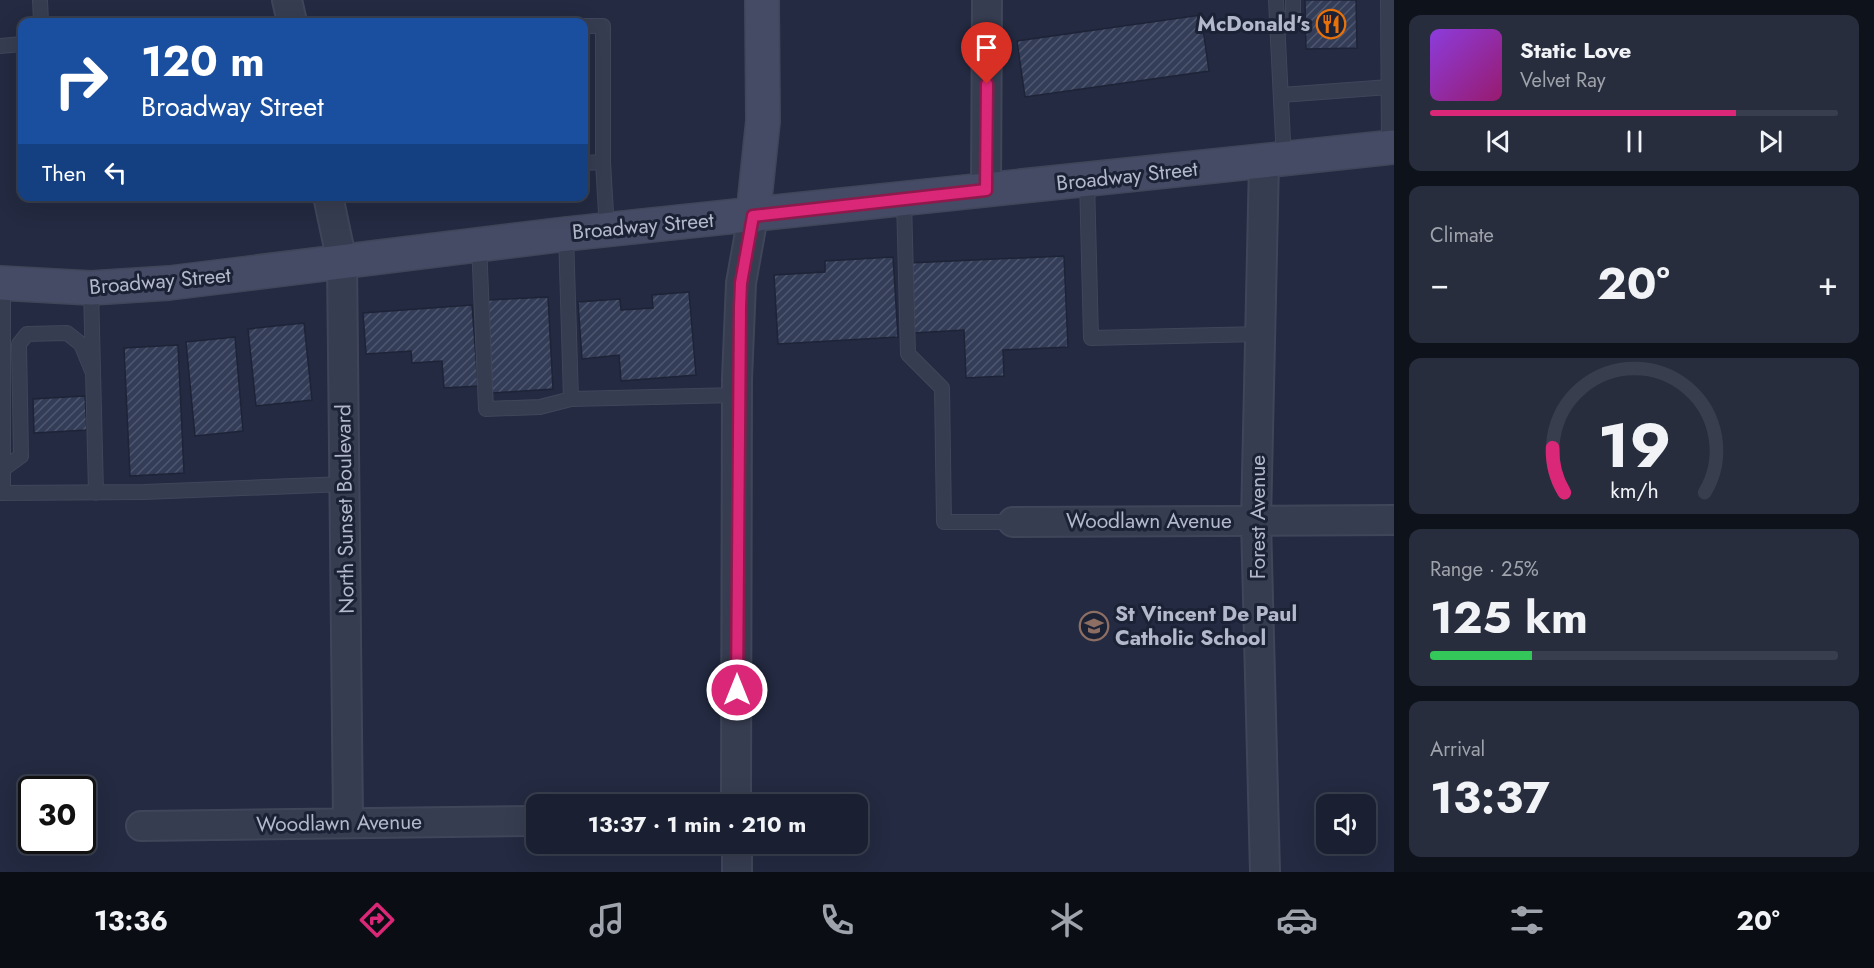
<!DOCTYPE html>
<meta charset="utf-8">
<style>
:root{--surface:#1a2031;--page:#272d3d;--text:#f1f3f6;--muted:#9fa3ab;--line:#383e4d;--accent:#db2777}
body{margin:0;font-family:Jost,sans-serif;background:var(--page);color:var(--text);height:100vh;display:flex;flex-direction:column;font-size:22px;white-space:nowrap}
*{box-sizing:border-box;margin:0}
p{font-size:20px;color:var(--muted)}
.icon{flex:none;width:33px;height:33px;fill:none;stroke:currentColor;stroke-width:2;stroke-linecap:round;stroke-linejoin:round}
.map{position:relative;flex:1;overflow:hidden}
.details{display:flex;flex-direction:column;gap:15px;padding:15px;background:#0e121b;width:480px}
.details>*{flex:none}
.top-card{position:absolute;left:18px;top:18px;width:570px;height:183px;border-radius:12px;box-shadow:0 6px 24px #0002,0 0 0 2px var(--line);background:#1a4fa0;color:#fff;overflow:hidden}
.controls{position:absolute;left:1316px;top:794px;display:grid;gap:12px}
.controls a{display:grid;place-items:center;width:60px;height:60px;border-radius:12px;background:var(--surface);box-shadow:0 6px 24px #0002,0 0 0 2px var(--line);font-size:30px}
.speed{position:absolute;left:18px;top:776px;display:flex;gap:12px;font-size:30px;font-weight:700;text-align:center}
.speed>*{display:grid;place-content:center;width:78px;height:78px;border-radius:50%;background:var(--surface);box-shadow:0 6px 24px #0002,0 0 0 2px var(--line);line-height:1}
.speed .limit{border:3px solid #111;border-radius:9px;background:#fff;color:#111}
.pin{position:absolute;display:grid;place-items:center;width:51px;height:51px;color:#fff;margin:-62px -26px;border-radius:50% 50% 50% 0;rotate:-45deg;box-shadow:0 0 6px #0007}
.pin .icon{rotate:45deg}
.me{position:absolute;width:66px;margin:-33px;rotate:0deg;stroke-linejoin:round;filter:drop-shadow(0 0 4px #0008)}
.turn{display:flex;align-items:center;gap:21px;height:126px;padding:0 24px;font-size:27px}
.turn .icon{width:78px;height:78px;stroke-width:2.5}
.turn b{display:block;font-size:42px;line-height:51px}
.then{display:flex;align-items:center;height:57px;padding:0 24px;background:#0003;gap:12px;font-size:22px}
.big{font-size:45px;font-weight:700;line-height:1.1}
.details .widget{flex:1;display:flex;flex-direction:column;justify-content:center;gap:9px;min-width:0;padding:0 21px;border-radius:12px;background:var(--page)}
.details .dial{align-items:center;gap:0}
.dial svg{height:156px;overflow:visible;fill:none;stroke:var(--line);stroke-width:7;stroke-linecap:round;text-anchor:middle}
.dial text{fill:var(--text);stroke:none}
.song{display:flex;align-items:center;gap:18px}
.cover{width:72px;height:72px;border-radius:9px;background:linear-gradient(135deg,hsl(270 70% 55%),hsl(320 70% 35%))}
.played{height:6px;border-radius:3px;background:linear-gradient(90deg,var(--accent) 75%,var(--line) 75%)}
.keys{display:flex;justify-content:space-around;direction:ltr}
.heat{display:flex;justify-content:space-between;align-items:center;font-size:33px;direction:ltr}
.charge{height:9px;border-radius:4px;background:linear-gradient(90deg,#34c759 25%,var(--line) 0)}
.trip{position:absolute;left:526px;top:794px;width:342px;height:60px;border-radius:12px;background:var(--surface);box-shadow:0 6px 24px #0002,0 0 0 2px var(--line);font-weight:700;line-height:60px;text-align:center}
.tab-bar{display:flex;height:96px;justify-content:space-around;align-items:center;background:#0a0d14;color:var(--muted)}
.tab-bar .icon{width:42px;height:42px}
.tab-bar .current{color:var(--accent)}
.tab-bar b{font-size:27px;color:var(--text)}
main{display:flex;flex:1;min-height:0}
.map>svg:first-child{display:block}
.building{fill:url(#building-hatch);stroke:#1e2438;stroke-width:1.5}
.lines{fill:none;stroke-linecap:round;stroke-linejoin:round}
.lane-casing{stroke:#40465a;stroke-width:16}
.street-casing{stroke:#40465a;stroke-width:32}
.secondary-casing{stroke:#40465a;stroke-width:36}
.lane{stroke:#373d51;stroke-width:14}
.street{stroke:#373d51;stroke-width:28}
.secondary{stroke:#454b64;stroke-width:33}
.route-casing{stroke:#8e194d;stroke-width:15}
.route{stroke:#db2777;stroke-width:10}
.labels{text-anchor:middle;stroke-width:6;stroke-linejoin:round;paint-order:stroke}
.poi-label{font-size:21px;font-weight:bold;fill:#b3b8cb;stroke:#1c2236;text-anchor:end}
.street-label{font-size:21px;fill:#b3b8cb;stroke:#1c2236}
</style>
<main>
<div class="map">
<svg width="1394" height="872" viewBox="0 0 1394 872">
<defs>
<pattern id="building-hatch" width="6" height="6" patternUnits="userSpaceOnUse" patternTransform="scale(1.5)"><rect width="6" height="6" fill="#343d57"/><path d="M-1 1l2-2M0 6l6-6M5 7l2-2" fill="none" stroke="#4f576e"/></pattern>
</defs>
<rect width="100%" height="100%" fill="#232a41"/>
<path class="building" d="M1305 0H1356L1357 48 1306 49Z
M1201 15 1209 71 1025 97 1017 41Z
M1064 256 1068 347 1003 350 1004 376 966 378 964 330 913 333 909 263Z
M893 257 898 337 778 344 774 275 825 272V261Z
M689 292 696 375 621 381 619 355 582 359 578 302 620 299 621 310 653 308 652 295Z
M548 297 553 389 492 393 488 300Z
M472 305 478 386 444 388 442 361 412 363 411 351 366 354 363 313Z
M304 323 312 400 256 406 248 329Z
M235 337 243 431 195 436 186 342Z
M178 345 184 473 130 476 124 348Z
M85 396 87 430 34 433 33 399Z"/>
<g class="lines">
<g class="lane-casing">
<path id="lane" d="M40 0 41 22
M1276 0 1284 160
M1388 0 1389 148
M584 26H603V162L607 230
M1278 32 1293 14V0
M0 46 22 44
M1281 95 1389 87
M584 163 603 162
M1087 180 1091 338 1260 334
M904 200 908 354 942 388 944 522H1013
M566 234 571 399 737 395
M479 244 486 409 540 407 571 399
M3 284V493
M91 288 96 493
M3 469 21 456 19 344 27 334 67 333 81 344 93 373
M0 493 144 492 345 484"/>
</g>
<g class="street-casing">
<path id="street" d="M287 0 292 22
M1264 163 1256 521 1265 872
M986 190 987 0
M328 196 342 262 348 823
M1013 522 1394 520
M736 804 737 379 741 283 753 216
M141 826 537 821
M737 843V872"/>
</g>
<g class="secondary-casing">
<path id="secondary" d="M753 216 763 121 762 0
M0 283 91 288 169 283 566 234 1394 147"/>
</g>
<use href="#lane" class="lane"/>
<use href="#street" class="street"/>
<use href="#secondary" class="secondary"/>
</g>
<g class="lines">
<g class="route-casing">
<path id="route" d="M737 690 740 307 741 283 753 216 986 190 987 84"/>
</g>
<use href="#route" class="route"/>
</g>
<defs>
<g id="restaurant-ring" transform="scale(1.5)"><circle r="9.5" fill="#1c2236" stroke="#e8710a" stroke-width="1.5"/><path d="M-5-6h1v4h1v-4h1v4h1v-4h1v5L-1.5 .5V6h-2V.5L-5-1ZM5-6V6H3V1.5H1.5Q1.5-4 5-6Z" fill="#e8710a"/></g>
<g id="school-ring" transform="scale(1.5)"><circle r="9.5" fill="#1c2236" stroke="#8d6e63" stroke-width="1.5"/><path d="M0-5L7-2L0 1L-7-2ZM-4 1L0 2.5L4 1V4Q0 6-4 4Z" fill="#8d6e63"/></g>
</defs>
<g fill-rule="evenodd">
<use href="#restaurant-ring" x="1331" y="24"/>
<use href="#school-ring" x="1094" y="626"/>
</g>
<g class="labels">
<g class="poi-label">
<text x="1310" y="31">McDonald's</text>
<text x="1115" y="621" text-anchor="start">St Vincent De Paul<tspan x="1115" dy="24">Catholic School</tspan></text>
</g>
<g class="street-label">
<text transform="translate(1127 176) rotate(-6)" y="7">Broadway Street</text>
<text transform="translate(643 226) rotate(-5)" y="7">Broadway Street</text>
<text transform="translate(160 281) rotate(-5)" y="7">Broadway Street</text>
<text transform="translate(345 509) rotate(-91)" y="7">North Sunset Boulevard</text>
<text transform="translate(1258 517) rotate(-90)" y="7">Forest Avenue</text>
<text x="1149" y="528">Woodlawn Avenue</text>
<text transform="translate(339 823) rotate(-1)" y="7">Woodlawn Avenue</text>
</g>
</g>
</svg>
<div class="controls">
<a><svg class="icon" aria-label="sound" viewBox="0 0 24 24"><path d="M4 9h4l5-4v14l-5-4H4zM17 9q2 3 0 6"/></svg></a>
</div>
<div class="speed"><div class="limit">30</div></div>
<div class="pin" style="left:987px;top:84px;background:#d93025"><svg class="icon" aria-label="arrive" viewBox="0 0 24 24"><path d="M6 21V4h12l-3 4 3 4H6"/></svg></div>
<svg class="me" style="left:737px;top:690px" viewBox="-20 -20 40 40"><circle r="17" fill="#db2777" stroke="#fff" stroke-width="3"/><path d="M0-11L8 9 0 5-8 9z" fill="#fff"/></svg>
<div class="trip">13:37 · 1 min · 210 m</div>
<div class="top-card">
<div class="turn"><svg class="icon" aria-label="right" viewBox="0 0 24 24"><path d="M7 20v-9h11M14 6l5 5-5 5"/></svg><div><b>120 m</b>Broadway Street</div></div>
<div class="then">Then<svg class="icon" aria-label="left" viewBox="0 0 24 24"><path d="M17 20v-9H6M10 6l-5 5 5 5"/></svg></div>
</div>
</div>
<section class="details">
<div class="widget">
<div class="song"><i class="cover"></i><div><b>Static Love</b><p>Velvet Ray</p></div></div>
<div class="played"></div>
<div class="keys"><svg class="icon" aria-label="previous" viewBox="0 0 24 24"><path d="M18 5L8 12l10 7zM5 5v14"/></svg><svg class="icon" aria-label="pause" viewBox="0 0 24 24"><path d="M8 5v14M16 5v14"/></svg><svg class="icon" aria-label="next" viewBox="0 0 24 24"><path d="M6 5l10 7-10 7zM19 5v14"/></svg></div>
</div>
<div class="widget"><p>Climate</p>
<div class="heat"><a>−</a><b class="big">20°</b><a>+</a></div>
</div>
<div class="widget dial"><svg viewBox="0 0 100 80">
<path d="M14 69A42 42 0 1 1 86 69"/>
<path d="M14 69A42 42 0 0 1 8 46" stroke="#db2777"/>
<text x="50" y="56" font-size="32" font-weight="700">19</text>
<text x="50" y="72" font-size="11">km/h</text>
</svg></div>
<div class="widget"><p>Range · 25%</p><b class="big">125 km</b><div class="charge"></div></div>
<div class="widget"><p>Arrival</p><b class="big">13:37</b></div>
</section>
</main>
<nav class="tab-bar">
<b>13:36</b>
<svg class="icon current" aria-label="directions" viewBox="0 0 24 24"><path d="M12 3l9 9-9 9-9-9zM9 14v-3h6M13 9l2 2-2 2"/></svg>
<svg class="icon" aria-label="music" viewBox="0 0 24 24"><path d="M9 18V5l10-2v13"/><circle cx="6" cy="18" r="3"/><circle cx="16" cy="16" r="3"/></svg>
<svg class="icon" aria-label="phone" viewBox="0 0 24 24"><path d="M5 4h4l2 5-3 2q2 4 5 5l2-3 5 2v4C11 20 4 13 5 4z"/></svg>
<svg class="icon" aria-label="climate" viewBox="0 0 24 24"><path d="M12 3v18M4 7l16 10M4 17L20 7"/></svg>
<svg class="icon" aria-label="car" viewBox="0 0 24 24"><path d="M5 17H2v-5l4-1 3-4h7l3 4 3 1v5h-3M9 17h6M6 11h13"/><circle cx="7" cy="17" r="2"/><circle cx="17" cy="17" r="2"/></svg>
<svg class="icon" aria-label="filters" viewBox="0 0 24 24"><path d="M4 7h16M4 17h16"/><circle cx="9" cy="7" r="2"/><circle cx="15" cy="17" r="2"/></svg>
<b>20°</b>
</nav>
